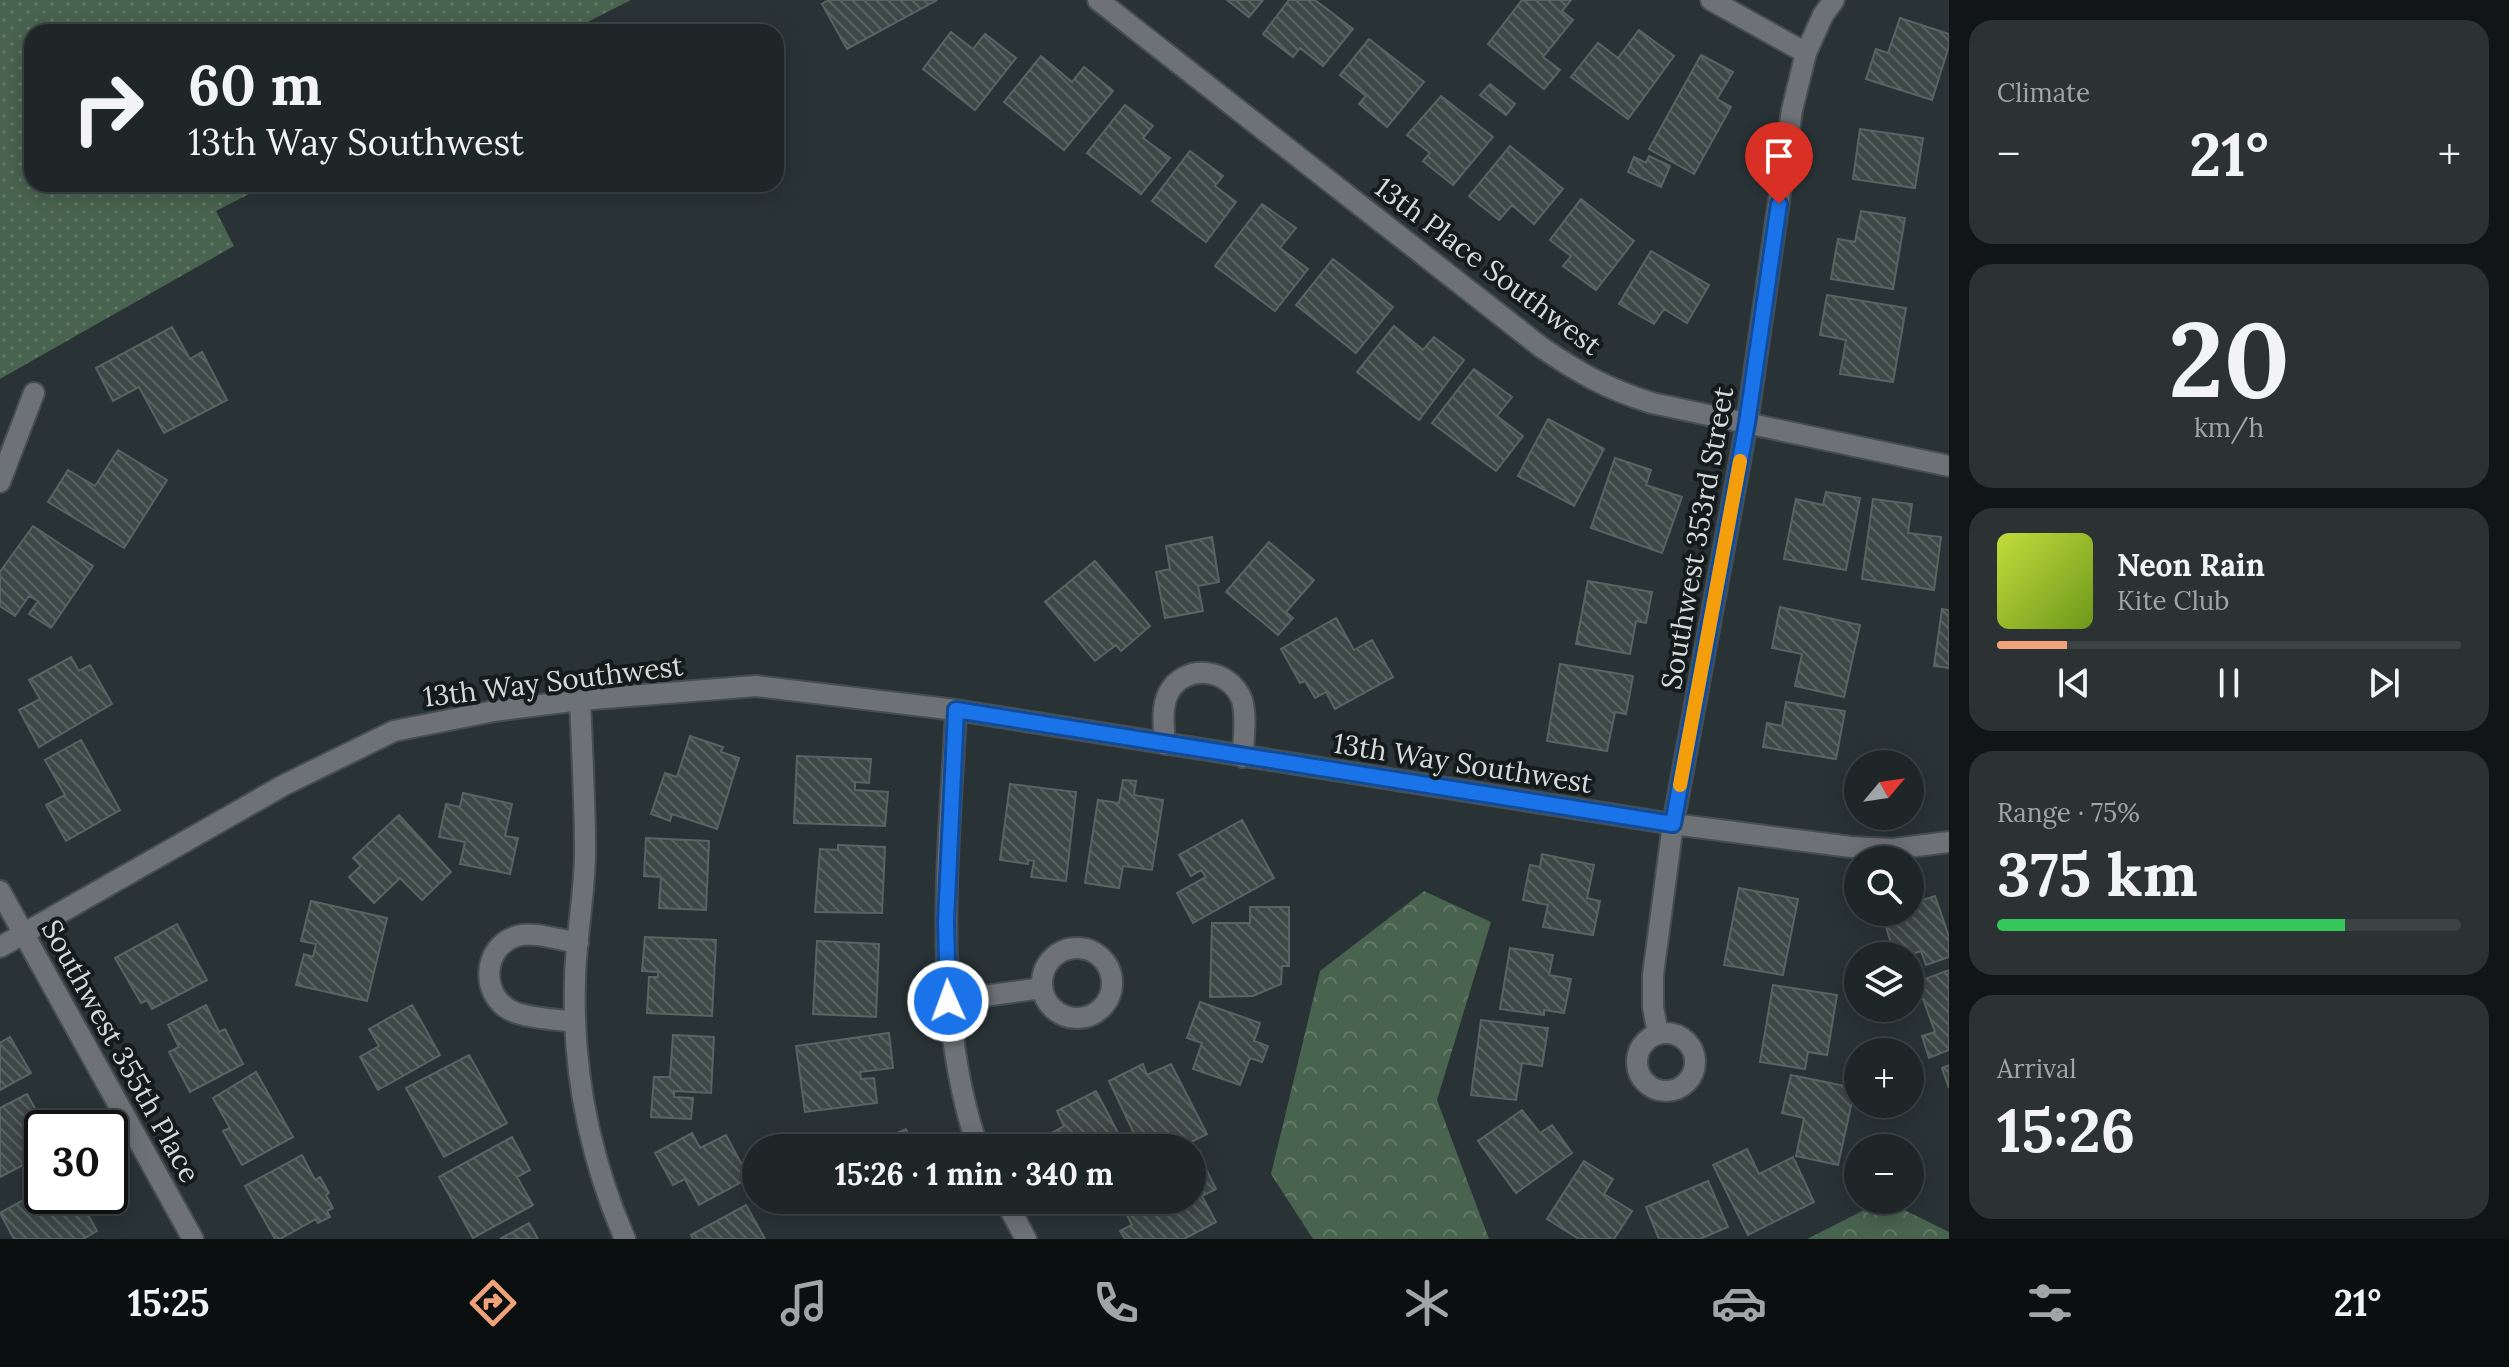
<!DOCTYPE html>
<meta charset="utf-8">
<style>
:root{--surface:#1f2628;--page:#2c3234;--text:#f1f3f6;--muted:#a1a5a8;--line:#3c4345;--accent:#f0a378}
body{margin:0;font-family:Lora,serif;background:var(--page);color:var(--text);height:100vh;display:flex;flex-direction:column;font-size:30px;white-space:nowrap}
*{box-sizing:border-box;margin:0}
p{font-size:26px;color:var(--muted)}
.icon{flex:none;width:44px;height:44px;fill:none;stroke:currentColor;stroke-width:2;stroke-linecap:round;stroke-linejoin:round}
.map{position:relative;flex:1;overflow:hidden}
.drawer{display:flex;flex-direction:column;gap:20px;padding:20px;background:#111516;width:560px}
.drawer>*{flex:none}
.hud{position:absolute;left:24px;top:24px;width:760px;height:168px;border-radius:24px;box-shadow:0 4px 20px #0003,0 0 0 2px var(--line);background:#1f2628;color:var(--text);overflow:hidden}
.needle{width:52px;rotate:61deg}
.fabs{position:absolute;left:1844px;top:750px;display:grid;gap:16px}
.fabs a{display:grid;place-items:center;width:80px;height:80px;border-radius:50%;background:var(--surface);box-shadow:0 4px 20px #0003,0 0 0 2px var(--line);font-size:40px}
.speed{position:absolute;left:24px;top:1110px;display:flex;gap:16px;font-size:40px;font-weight:700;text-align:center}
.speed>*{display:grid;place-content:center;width:104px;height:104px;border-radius:50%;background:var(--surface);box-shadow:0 4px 20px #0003,0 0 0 2px var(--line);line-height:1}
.speed .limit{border:4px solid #111;border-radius:12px;background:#fff;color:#111}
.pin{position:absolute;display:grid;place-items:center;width:68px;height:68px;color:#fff;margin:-82px -34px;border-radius:50% 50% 50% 0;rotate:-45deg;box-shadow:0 0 8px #0007}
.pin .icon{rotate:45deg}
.me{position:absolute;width:88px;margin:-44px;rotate:358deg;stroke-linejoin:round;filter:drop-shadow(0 0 6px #0008)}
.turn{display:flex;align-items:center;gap:28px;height:168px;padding:0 32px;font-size:36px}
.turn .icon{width:104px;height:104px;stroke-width:2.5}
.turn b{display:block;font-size:56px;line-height:68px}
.big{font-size:60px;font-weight:700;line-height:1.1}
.drawer .widget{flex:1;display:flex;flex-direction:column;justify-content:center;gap:12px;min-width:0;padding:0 28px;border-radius:24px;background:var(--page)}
.drawer .dial{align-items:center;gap:0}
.dial b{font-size:104px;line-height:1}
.song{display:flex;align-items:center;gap:24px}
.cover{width:96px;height:96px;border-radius:12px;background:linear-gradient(135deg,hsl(70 70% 55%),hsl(80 70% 35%))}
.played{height:8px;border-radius:4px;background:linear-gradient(90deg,var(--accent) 15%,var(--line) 15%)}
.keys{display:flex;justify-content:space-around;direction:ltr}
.heat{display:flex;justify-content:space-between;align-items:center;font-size:44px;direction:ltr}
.charge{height:12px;border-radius:6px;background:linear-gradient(90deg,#34c759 75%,var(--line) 0)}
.trip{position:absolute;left:742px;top:1134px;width:464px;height:80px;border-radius:40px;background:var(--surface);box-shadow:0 4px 20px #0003,0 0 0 2px var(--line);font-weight:700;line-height:80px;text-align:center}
.tabs{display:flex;height:128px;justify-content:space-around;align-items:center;background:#0c0f10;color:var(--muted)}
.tabs .icon{width:56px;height:56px}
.tabs .selected{color:var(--accent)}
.tabs b{font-size:36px;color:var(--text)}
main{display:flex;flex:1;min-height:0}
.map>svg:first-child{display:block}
.grass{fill:url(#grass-dots)}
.forest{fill:url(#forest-crowns)}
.building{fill:url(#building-back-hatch);stroke:#586462;stroke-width:2}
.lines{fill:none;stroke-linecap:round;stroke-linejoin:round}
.minor-casing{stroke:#454e51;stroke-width:24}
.minor{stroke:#6e7175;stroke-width:20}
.route-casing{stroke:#114b97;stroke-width:20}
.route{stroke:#1a73e8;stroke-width:14}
.slow{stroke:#f59e0b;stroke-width:14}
.labels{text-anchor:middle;stroke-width:8;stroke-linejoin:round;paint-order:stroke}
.street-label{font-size:28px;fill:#d5dbdd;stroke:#151a1b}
</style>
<main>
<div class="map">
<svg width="1949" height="1239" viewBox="0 0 1949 1239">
<defs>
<pattern id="grass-dots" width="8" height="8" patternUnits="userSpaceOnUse" patternTransform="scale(2)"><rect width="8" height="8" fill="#48634e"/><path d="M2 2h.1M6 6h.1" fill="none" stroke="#627967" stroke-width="1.8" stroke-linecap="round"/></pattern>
<pattern id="forest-crowns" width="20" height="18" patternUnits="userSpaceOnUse" patternTransform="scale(2)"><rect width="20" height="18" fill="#48634e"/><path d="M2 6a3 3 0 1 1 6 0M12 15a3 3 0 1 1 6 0" fill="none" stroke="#627967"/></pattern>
<pattern id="building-back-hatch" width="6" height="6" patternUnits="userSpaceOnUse" patternTransform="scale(2)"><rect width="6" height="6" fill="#3d4846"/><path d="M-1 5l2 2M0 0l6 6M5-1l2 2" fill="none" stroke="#586260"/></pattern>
</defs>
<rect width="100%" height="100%" fill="#293336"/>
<path class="grass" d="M0 0H631L568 32H32V184H269L216 211 234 246 0 379Z"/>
<path class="forest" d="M1424 891 1491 922 1437 1100 1489 1239H1313L1271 1174 1320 971Z
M1884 1200 1949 1232V1239H1807Z"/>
<path class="building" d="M829 0H937L847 49 822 4Z
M1227 0H1263L1249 17Z
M1289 0H1315L1353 29 1323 66 1300 48 1293 57 1263 34Z
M1522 0H1571L1562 11 1573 20 1543 57 1560 70 1544 89 1488 44Z
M1900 18 1949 34V46L1932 100 1866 79 1876 49 1888 53Z
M1639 30 1674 56 1628 119 1571 77 1598 43 1618 58Z
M951 32 973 49 985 34 1016 58 975 110 923 69Z
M1369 39 1424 82 1387 127 1359 104 1366 96 1340 75Z
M1701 55 1733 72 1717 99 1731 107 1694 174 1649 149Z
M1041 56 1072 82 1084 67 1113 91 1064 150 1004 102Z
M1490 84 1515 104 1506 115 1480 95Z
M1441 96 1493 137 1453 185 1423 161 1430 153 1407 135Z
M1125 105 1153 126 1143 138 1170 158 1141 194 1087 153Z
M1860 129 1923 138 1915 188 1853 179Z
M1510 146 1563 189 1534 224 1512 205 1499 220 1469 196Z
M1190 151 1223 176 1215 186 1236 202 1206 242 1152 201Z
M1649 156 1670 166 1661 187 1628 172 1634 157 1646 163Z
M1581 199 1634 241 1596 290 1563 266 1571 256 1550 240Z
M1262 204 1296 228 1280 248 1308 269 1275 311 1215 266Z
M1861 211 1905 218 1893 289 1831 279 1838 239 1855 242Z
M1651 251 1709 285 1687 323 1664 309 1654 324 1619 304Z
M1333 259 1393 307 1356 353 1296 305Z
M1827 295 1906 308 1893 382 1840 374 1846 340 1820 335Z
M1394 326 1423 350 1434 337 1464 360 1419 420 1357 372Z
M172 327 190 359 202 352 227 400 164 433 139 387 113 401 96 368Z
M1474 369 1512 397 1497 416 1523 436 1496 471 1432 423Z
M1548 419 1604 449 1574 506 1518 476Z
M118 450 167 480 124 548 48 502 68 470 95 486Z
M1615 458 1651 470 1646 485 1682 497 1662 553 1591 528Z
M1826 492 1860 498 1846 570 1784 559 1796 499 1823 505Z
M1873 499 1912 504 1908 533 1941 537 1934 590 1862 579Z
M33 526 93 566 51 628 29 614 38 601 29 596 15 616 0 606V572Z
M1212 537 1219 582 1198 586 1203 611 1165 618 1156 572 1170 569 1166 546Z
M1269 542 1314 580 1286 612 1293 618 1278 635 1226 592Z
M1095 561 1150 626 1121 651 1116 645 1095 661 1045 602Z
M1588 581 1652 592 1646 623 1636 621 1630 654 1576 644Z
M1780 607 1860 625 1844 697 1795 686 1802 654 1772 648Z
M1942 609 1949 610V668L1934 666Z
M1336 618 1354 650 1372 640 1393 677 1335 709 1326 692 1315 698 1305 681 1300 683 1281 649Z
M71 657 79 671 90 665 112 704 39 747 19 710 40 699 29 680Z
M1560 664 1633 676 1626 714 1615 712 1607 751 1547 741Z
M1786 702 1845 711 1836 759 1763 747 1767 723 1782 726Z
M690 736 723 747 721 752 739 758 717 829 672 814 670 821 651 814 665 773 677 777Z
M81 740 120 810 66 841 46 805 65 795 45 760Z
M797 756 871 759 869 783 855 782V790L888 792 885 826 794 823Z
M1123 780 1136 781 1134 795 1163 800 1152 870 1123 866 1119 888 1085 883 1098 800 1119 803Z
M1010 784 1076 792 1066 881 1031 877 1034 861 1028 860V864L1000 860Z
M463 793 512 804 505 836 518 838 510 874 460 864 465 842 439 837 446 804 460 807Z
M399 815 451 872 422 900 400 878 374 903 349 877 361 866 353 858Z
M1242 820 1274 878 1193 923 1177 893 1206 877 1201 870 1191 876 1179 855Z
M646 838 709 841 706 910 659 908 661 877 644 876Z
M838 845 885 847 882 913 815 912 820 849 838 850Z
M1542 854 1594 865 1587 898 1600 901 1593 935 1543 927 1548 905 1523 900 1530 865 1540 867Z
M1739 888 1798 899 1783 975 1724 965Z
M1935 896 1949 937V957L1926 965 1921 951 1907 956H1895L1882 914 1910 912V904Z
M311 901 387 918 367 1001 296 985 304 954 313 957 316 944 301 941Z
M1250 907H1289V966H1282L1281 984 1253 996 1210 997 1212 923H1250Z
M177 924 207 980 152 1009 147 1000 141 1003 115 958Z
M645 937 716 940 712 1016 647 1013 649 977H658V972L642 971Z
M817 941 879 944 876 1017 813 1014Z
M1510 948 1553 955 1549 975 1571 979 1564 1013 1544 1010V1015L1500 1009Z
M1949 970V1050L1929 1058 1922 1036 1935 1032 1917 982Z
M1773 985 1837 995 1827 1055 1808 1052 1805 1069 1760 1062Z
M1200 1002 1260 1023 1254 1041 1268 1046 1262 1062 1250 1058 1240 1085 1193 1069 1202 1043 1187 1038Z
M206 1005 219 1032 225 1029 243 1064 190 1092 169 1052 179 1047 168 1025Z
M412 1005 440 1055 378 1090 360 1057 379 1046 369 1029Z
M1481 1020 1548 1028 1542 1066 1522 1063 1516 1100 1471 1095Z
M889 1033 893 1068 860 1072 861 1079 874 1078 877 1103 805 1112 796 1046Z
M673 1035 714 1037 711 1093 674 1091V1097L693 1098 691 1119 651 1117 654 1077H670Z
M10 1037 31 1073 0 1090V1043Z
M469 1055 507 1123 444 1157 406 1088Z
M1143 1064 1147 1075 1171 1064 1207 1134 1179 1148H1141L1109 1081Z
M1949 1065V1088L1942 1068Z
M256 1072 293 1137 242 1165 223 1131 230 1128 213 1098Z
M1791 1075 1855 1088 1838 1165 1796 1156 1804 1118 1782 1113Z
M1096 1091 1126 1148H1054L1048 1135 1064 1126 1057 1111Z
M27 1094 43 1123 58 1116 64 1128H42V1166L33 1171 29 1162 0 1177V1108Z
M1522 1110 1540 1133 1552 1125 1572 1153 1516 1193 1478 1141Z
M906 1129 912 1145 920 1142 922 1148H861Z
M692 1133 700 1148 726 1135 749 1178 699 1205 685 1179 673 1185 655 1153Z
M512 1137 530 1170 517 1177 533 1205 473 1238 439 1177Z
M1747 1149 1759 1174 1793 1157 1814 1202 1748 1235 1713 1165Z
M302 1155 315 1180 320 1177 329 1193 326 1195 333 1208 327 1211 330 1217 318 1223 316 1219 280 1239H275L245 1186Z
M1200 1157 1216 1189 1202 1196 1216 1222 1184 1239H1125L1120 1231 1132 1225 1119 1200H1192V1161Z
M1584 1161 1613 1179 1604 1194 1632 1211 1614 1239H1579L1547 1219Z
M42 1179V1196H90L80 1201 97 1231 83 1239H14L0 1213 38 1192 33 1184Z
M1708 1181 1728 1227 1700 1239H1659L1646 1207Z
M871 1200H913L877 1215Z
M746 1205 765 1239H693L691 1235Z
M529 1223 538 1239H500Z"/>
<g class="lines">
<g class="minor-casing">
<path id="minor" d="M1098 0 1541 347C1579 373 1607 389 1652 403L1949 466
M1711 0 1806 53
M0 482 34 393
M580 700C582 750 585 801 585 851 585 894 576 936 575 979 572 1069 589 1156 625 1239
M956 710C949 856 930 1007 978 1148
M1165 744C1164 728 1161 709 1168 694 1184 662 1230 668 1242 700 1247 717 1243 739 1243 757
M0 891 193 1239
M0 947 284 785 394 731 494 711 580 700 756 686 956 710 1673 824 1851 847 1893 849 1949 842
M1042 983a35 35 0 1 1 70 0a35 35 0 1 1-70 0Z
M948 1001 1042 988
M575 1022C556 1019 532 1019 514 1012 480 998 481 947 517 936 535 931 559 940 578 943
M1637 1062a29 29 0 1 1 58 0a29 29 0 1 1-58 0Z
M1658 1034 1653 1007V975L1673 824 1747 423 1792 110 1806 53 1823 15 1834 0
M1005 1200 1026 1239"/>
</g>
<use href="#minor" class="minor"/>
</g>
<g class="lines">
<g class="route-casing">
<path id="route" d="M948 1001 946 921 956 710 1673 824 1747 423 1779 204"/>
</g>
<use href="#route" class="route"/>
<path class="slow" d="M1680 785 1740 461"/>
</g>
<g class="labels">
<g class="street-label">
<text transform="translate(1488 266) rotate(37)" y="10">13th Place Southwest</text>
<text transform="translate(1697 538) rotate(-80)" y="10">Southwest 353rd Street</text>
<text transform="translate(553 681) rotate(-7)" y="10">13th Way Southwest</text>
<text transform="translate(1463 763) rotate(9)" y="10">13th Way Southwest</text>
<text transform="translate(121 1051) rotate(61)" y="10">Southwest 355th Place</text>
</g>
</g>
</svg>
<div class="fabs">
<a><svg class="needle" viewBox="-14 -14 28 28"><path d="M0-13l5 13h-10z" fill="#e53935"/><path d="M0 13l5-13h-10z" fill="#a1a5a8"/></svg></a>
<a><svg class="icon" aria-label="search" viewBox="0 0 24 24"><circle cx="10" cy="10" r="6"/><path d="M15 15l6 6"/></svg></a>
<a><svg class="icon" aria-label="layers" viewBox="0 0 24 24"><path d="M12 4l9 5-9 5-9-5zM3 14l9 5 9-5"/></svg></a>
<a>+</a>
<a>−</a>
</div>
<div class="speed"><div class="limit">30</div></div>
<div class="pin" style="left:1779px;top:204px;background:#d93025"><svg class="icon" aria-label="arrive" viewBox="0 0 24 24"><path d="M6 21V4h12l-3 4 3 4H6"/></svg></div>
<svg class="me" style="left:948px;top:1001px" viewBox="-20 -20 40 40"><circle r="17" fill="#1a73e8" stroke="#fff" stroke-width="3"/><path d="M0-11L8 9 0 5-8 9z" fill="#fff"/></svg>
<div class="trip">15:26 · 1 min · 340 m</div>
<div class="hud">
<div class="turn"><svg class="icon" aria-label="right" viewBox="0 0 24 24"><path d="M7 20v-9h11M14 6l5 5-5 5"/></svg><div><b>60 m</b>13th Way Southwest</div></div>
</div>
</div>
<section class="drawer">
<div class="widget"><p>Climate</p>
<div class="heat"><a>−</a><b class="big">21°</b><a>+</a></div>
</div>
<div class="widget dial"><b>20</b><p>km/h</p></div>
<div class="widget">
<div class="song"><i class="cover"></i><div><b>Neon Rain</b><p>Kite Club</p></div></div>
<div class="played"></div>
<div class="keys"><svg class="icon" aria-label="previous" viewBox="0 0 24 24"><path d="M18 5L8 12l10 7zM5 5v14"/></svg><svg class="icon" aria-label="pause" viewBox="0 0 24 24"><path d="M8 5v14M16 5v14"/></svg><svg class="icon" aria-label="next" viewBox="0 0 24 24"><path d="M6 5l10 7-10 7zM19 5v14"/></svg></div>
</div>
<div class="widget"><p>Range · 75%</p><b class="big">375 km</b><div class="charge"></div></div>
<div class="widget"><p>Arrival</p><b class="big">15:26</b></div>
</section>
</main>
<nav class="tabs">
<b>15:25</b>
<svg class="icon selected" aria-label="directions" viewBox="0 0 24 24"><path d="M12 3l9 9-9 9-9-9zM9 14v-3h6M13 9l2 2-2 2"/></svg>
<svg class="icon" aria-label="music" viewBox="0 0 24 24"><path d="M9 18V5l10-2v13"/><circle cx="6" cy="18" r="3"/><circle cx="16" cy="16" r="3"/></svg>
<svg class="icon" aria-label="phone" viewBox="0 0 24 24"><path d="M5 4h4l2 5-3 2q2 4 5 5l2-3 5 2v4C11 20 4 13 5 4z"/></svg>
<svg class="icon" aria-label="climate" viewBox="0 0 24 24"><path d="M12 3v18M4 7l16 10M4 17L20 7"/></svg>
<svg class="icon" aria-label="car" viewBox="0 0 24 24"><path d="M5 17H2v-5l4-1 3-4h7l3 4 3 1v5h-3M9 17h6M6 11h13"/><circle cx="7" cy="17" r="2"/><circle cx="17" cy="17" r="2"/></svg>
<svg class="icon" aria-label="filters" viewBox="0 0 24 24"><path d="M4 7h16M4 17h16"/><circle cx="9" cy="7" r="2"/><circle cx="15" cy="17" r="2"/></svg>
<b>21°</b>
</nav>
